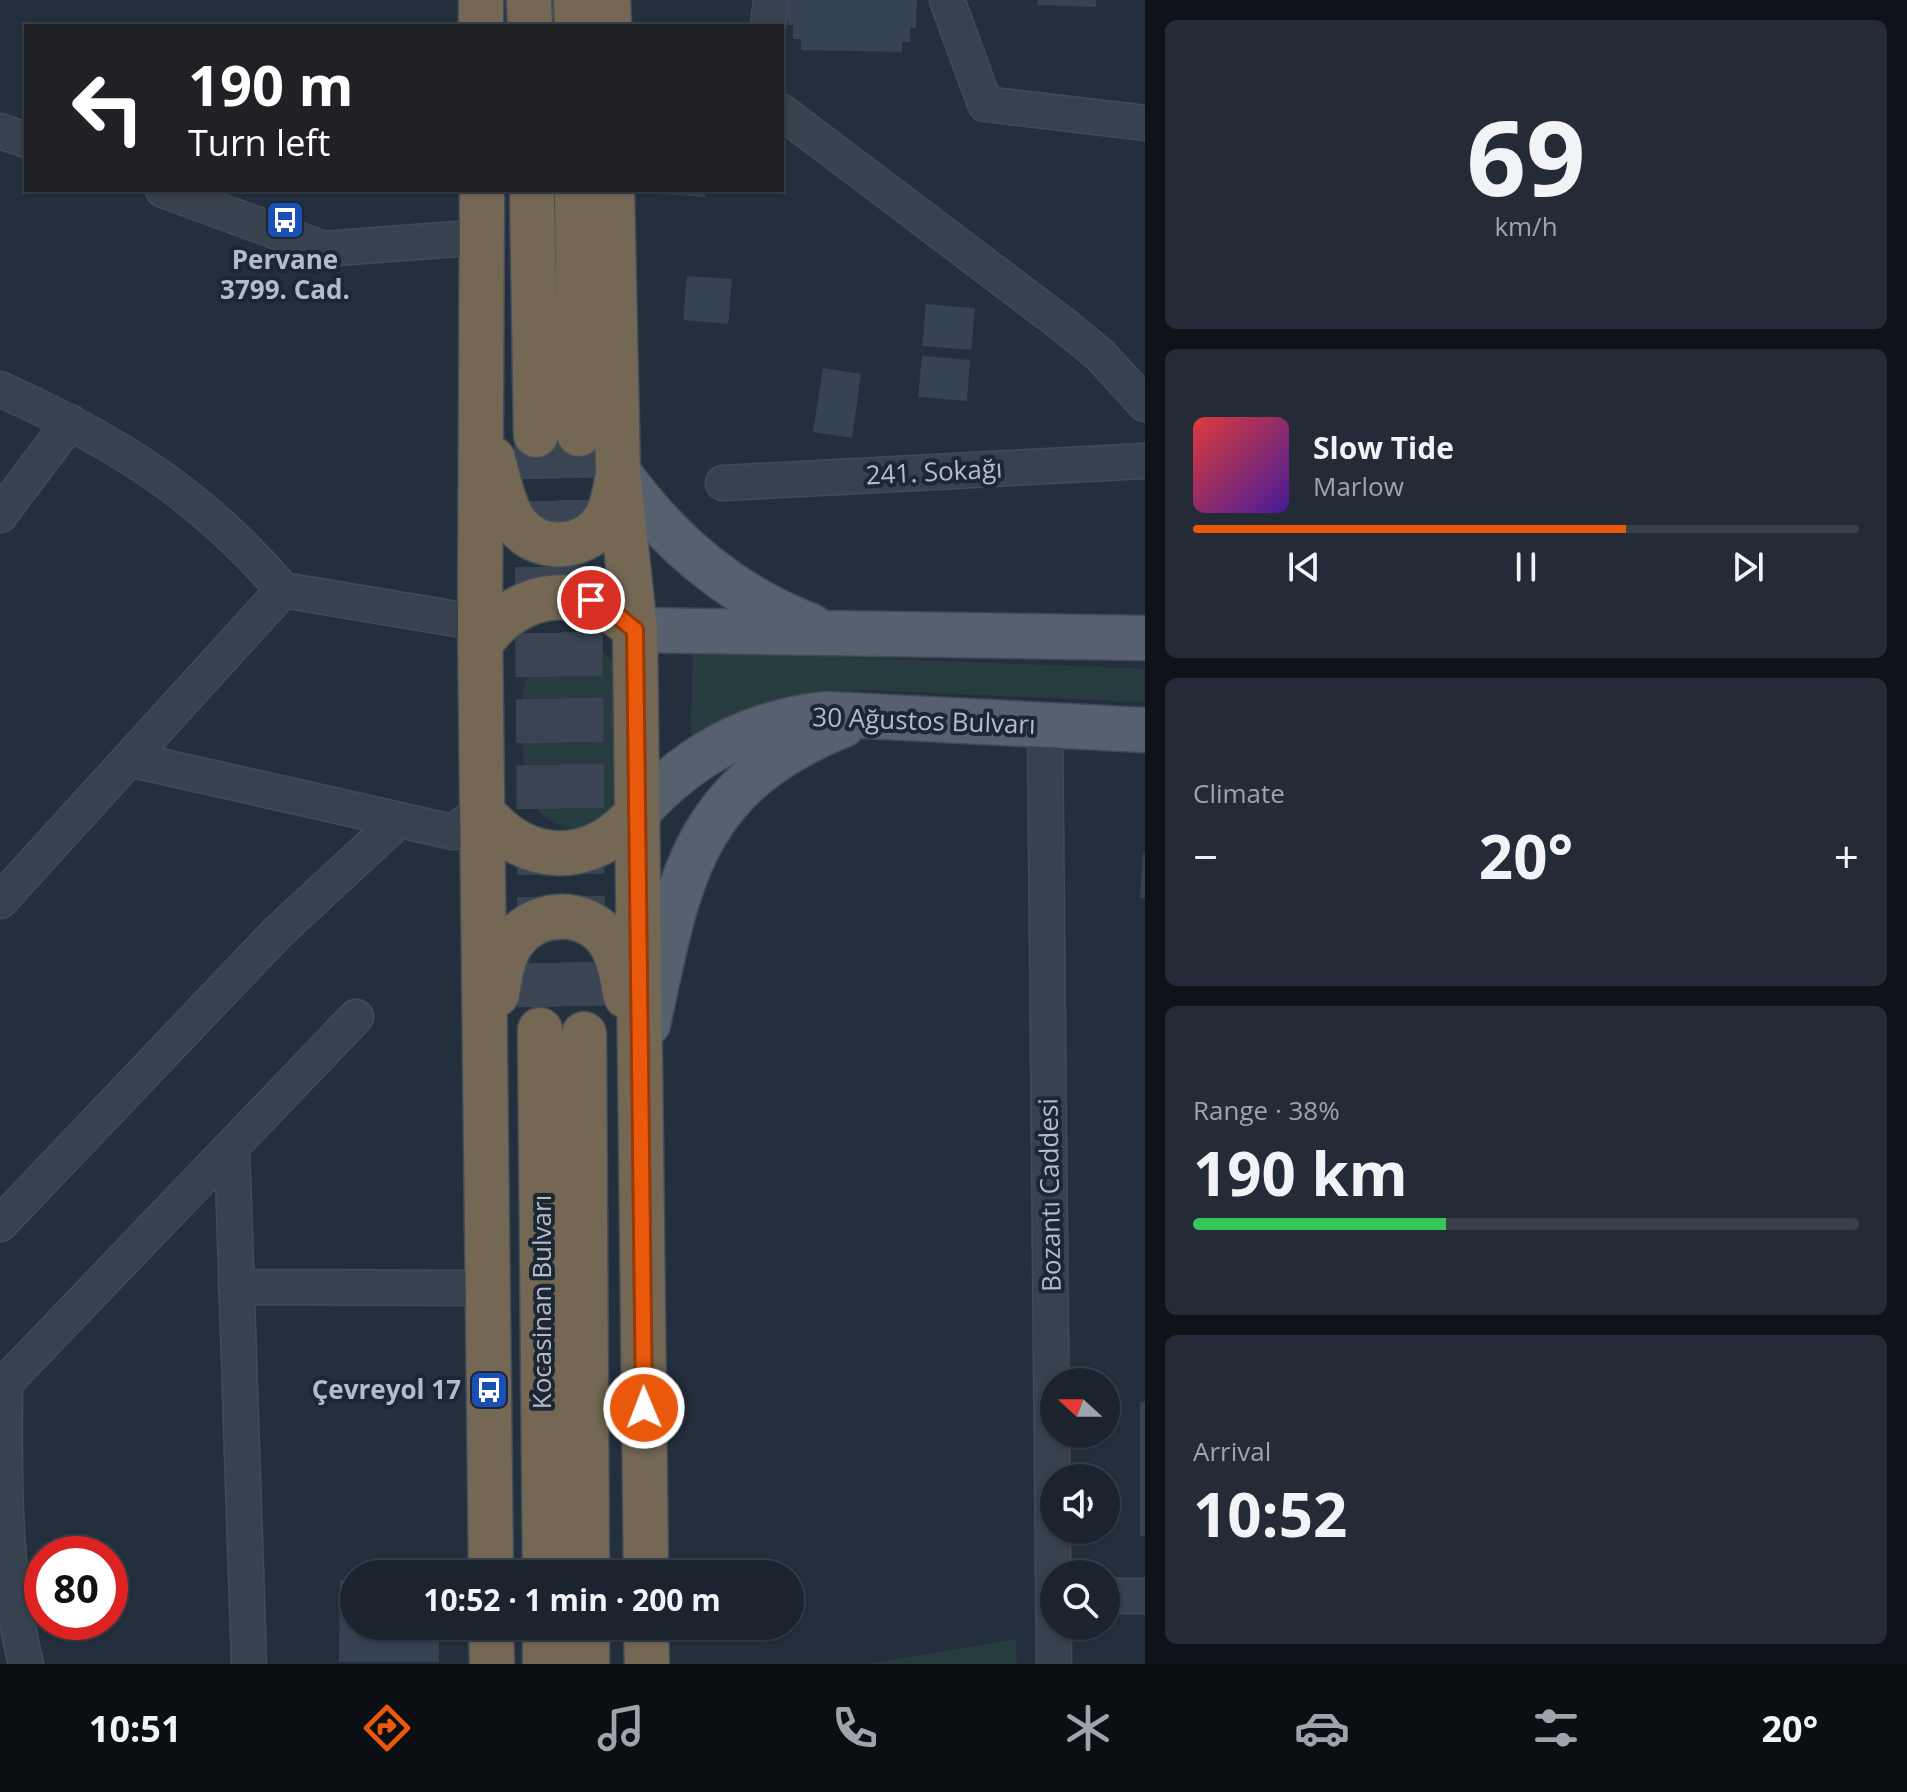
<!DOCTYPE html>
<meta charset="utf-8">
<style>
:root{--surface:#1b232e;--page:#242b36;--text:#f1f3f6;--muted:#a0a4aa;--line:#39404a;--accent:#ea580c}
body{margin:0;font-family:"Open Sans",sans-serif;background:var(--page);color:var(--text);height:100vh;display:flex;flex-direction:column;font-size:30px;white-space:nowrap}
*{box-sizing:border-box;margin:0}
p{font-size:26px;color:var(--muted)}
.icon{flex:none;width:44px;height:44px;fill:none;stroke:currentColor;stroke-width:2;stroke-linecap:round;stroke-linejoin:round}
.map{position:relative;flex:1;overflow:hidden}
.panel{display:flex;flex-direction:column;gap:20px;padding:20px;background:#0f1319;width:762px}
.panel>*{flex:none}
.guide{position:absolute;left:24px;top:24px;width:760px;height:168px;border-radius:0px;box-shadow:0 2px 6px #0004,0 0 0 2px var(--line);background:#202124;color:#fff;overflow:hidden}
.needle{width:52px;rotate:291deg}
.fabs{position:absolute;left:1040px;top:1368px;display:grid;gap:16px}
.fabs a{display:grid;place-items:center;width:80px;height:80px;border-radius:50%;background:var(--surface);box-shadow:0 2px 6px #0004,0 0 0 2px var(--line);font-size:40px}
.speed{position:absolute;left:24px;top:1536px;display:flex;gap:16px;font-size:40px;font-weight:700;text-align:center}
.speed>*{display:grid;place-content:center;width:104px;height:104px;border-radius:50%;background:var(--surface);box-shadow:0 2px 6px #0004,0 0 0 2px var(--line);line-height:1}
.speed .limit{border:12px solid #d22;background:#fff;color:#111}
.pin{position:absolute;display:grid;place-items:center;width:68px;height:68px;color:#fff;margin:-34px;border:4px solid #fff;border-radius:50%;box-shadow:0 2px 8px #0007}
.me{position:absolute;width:88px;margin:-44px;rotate:359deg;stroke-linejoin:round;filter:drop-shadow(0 0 6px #0008)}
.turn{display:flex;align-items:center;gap:28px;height:168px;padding:0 32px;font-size:36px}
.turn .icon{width:104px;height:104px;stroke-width:2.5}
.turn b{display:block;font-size:56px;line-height:68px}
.big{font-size:60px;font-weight:700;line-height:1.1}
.panel .tile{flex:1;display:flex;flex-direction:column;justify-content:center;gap:12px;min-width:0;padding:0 28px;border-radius:12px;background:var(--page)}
.panel .dial{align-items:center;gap:0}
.dial b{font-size:104px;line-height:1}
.song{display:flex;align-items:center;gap:24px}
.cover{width:96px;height:96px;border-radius:12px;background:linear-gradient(135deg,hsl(0 70% 55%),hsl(260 70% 35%))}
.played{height:8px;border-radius:4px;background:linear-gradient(90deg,var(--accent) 65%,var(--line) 65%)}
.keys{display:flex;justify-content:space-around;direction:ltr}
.heat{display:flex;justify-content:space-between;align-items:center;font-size:44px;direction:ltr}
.charge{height:12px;border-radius:6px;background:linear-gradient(90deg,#34c759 38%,var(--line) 0)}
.trip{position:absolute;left:340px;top:1560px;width:464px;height:80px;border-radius:40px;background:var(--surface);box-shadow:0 2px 6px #0004,0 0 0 2px var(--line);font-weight:700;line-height:80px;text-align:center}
.dock{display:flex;height:128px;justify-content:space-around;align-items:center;background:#0b0e12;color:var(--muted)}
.dock .icon{width:56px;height:56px}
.dock .current{color:var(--accent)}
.dock b{font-size:36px;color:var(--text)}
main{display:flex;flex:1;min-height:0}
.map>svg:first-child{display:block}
.green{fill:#263c3f}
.building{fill:#364354}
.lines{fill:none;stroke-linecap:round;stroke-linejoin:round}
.highway-tunnel{stroke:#3a4453;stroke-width:44;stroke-dasharray:44 22;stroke-linecap:butt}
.minor-casing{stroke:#414a57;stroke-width:37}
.major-casing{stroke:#414a57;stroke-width:47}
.highway-casing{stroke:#434c59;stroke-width:47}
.minor{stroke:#38414e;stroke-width:34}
.major{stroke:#56606e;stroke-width:44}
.highway{stroke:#746855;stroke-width:44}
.route-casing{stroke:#983908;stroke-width:20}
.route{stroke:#ea580c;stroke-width:14}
.labels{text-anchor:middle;stroke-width:8;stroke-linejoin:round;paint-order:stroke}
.poi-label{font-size:26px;font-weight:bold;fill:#b4bcc9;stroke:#1d2633}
.street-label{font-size:26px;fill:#b4bcc9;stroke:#1d2633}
</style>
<main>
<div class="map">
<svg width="1145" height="1664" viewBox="0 0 1145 1664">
<rect width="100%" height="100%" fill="#242f3e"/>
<path class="green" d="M576 646 602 651 622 668 628 807 579 830C523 821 525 784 522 738 520 690 520 654 576 646Z
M693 651 1145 669V702L864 690 804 697 690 752Z
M1016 1639 1017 1664H870Z"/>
<path class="building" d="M788 0H917L916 28H910V42H902V52L801 50V39H793V25H788Z
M1038 0H1096V7L1037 5Z
M662 190H706L705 197 661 194Z
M687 276 732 279 728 324 683 320Z
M926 304 975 308 971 350 922 346Z
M922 356 970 360 967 401 918 397Z
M823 368 861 374 852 438 813 432Z
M1143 853H1145V898H1140Z
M1140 1402H1145V1536H1140Z
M340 1580H354V1626H439V1662H339Z"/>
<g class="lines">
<path class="highway-tunnel" d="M579 434 584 1034
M536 435 540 1030"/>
<g class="minor-casing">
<path id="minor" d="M947 0 985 104 1145 123
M768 26 771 0
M782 112 1065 326 1100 355 1145 404
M0 131 26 140
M163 190 324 249 482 237
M0 389C115 441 200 493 283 590
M723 483 1145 461
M0 515 70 422
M1045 726 1054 1664
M129 759 453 832 482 811
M0 901 283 590 480 623
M232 1147 249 1664
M0 1224 277 933 399 820
M236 1287 488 1288
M1106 1596H1145
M26 1664C3 1571 4 1478 5 1383L356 1017"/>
</g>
<g class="major-casing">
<path id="major" d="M618 472C668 541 731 596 811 626
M635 630 1145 638
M637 813C689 755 749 722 827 714L1145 730
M648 1024C679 880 691 786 843 725"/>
</g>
<g class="highway-casing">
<path id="highway" d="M481 0V26
M529 0 530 26
M576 0 577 26
M608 0 609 26
M482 190 480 623 491 1574
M532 190 536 435
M577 190 579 434
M612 190 618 472 635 630 646 1574
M493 459C499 480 503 507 517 525 540 554 589 550 607 516 613 505 615 492 617 480
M481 643C519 587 588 582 635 630
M482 811C526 867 592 867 637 813
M497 994C500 978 501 960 510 946 531 909 586 906 610 942 620 957 622 978 626 996
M540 1030 545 1574
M584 1034 587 1574
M491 1626 492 1664
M545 1626V1664
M587 1626V1664
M646 1626 647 1664"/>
</g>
<use href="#minor" class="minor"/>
<use href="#major" class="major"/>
<use href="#highway" class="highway"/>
</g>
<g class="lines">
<g class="route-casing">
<path id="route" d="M591 600 607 607 635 630 644 1408"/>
</g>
<use href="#route" class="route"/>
</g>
<defs>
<g id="bus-square" transform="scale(2)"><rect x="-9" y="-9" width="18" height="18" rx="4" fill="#1a4fb4" stroke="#1d2633"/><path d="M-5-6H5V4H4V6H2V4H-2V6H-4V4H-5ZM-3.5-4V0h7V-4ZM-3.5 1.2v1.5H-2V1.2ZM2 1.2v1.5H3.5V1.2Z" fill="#fff"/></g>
</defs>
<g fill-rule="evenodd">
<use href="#bus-square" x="285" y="220"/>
<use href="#bus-square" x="489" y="1390"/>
</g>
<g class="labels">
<g class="poi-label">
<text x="285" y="269">Pervane<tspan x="285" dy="30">3799. Cad.</tspan></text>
<text x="461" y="1399" text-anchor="end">Çevreyol 17</text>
</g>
<g class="street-label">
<text transform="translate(934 472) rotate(-3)" y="9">241. Sokağı</text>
<text transform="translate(924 721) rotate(2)" y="9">30 Ağustos Bulvarı</text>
<text transform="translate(1050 1195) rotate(-91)" y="9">Bozantı Caddesi</text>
<text transform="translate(542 1302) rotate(-90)" y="9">Kocasinan Bulvarı</text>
</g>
</g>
</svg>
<div class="fabs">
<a><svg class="needle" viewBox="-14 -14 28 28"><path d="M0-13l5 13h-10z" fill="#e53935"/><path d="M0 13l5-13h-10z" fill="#a0a4aa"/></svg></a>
<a><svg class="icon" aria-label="sound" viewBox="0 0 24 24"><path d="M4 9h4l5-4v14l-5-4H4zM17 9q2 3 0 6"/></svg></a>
<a><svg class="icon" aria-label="search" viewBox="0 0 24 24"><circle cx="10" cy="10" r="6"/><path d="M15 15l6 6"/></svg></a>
</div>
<div class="speed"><div class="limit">80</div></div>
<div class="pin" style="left:591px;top:600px;background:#d93025"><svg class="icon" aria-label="arrive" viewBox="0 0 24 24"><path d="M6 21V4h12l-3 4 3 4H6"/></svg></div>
<svg class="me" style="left:644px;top:1408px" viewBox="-20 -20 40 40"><circle r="17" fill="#ea580c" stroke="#fff" stroke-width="3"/><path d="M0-11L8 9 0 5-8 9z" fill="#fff"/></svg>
<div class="trip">10:52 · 1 min · 200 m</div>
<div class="guide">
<div class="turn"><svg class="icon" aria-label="left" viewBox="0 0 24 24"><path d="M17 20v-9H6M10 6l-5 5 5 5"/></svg><div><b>190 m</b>Turn left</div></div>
</div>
</div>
<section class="panel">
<div class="tile dial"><b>69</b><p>km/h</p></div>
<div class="tile">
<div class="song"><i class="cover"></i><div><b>Slow Tide</b><p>Marlow</p></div></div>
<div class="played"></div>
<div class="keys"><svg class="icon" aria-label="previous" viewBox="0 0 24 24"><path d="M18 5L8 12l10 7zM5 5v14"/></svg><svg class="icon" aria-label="pause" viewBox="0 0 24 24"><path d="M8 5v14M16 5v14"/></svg><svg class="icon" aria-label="next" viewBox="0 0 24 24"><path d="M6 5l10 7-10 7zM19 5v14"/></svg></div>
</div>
<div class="tile"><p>Climate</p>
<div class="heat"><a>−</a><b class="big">20°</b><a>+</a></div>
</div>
<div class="tile"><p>Range · 38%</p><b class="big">190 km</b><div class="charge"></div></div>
<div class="tile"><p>Arrival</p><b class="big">10:52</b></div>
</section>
</main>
<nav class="dock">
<b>10:51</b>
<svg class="icon current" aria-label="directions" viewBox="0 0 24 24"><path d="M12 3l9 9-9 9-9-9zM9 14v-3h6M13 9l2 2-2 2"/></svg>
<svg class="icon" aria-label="music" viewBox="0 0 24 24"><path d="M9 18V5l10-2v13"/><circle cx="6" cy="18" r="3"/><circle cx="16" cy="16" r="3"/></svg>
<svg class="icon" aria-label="phone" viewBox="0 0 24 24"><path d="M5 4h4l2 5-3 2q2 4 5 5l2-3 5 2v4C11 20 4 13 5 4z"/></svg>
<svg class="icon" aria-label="climate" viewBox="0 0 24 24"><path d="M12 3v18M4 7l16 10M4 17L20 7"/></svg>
<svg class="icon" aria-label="car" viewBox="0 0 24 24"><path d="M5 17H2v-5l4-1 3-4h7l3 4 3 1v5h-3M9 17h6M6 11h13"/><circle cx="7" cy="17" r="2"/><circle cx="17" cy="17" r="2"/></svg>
<svg class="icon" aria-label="filters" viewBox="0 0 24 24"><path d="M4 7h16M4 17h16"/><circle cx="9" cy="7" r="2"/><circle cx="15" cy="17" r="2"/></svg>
<b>20°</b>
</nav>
